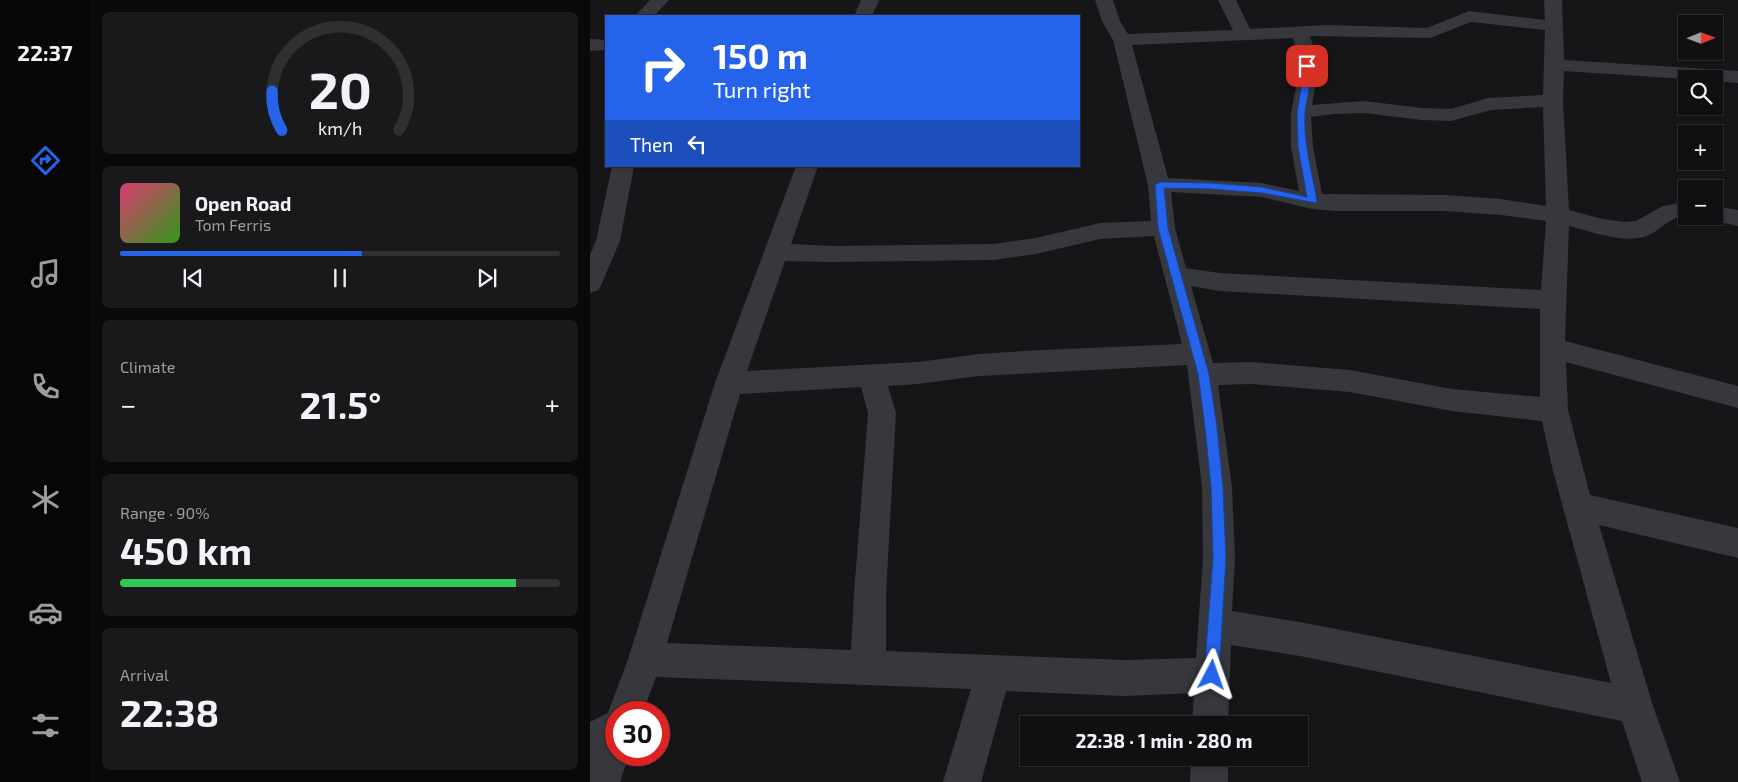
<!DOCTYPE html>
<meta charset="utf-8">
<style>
:root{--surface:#101012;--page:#19191b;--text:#f1f3f6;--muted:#9c9d9f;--line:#303032;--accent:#2563eb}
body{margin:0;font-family:"Exo 2",sans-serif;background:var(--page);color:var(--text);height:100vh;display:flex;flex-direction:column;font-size:19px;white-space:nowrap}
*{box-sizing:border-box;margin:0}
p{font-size:16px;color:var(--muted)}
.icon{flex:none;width:28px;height:28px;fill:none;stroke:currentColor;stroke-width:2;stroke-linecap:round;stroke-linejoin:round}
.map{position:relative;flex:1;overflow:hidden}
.sheet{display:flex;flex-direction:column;gap:12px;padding:12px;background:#09090a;width:500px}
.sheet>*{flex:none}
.top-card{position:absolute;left:15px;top:15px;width:475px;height:152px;border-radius:0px;box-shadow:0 1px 4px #0004,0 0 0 1px var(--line);background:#2563eb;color:#fff;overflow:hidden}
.needle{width:32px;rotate:89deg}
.fabs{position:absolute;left:1088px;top:15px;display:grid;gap:10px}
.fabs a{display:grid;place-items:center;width:45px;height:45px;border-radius:0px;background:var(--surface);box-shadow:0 1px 4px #0004,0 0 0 1px var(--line);font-size:25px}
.speed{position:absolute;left:15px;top:701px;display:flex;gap:10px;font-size:25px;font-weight:700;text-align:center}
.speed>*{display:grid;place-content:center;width:65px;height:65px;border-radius:50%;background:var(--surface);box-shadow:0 1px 4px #0004,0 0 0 1px var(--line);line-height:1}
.speed .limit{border:8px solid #d22;background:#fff;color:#111}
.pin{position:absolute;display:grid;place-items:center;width:42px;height:42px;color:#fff;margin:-21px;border-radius:10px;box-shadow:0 2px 8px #0006}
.me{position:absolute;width:55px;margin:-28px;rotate:4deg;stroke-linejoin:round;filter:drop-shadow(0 0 4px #0008)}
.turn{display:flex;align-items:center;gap:18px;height:105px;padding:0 25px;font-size:22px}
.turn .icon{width:65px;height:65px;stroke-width:2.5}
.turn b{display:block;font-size:35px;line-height:42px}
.then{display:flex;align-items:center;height:48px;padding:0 25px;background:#0003;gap:10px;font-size:19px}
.big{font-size:38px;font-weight:700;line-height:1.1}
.sheet .widget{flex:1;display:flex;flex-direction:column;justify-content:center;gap:8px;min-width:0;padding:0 18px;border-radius:8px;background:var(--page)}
.sheet .dial{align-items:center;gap:0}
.dial svg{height:130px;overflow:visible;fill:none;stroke:var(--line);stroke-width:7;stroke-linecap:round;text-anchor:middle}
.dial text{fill:var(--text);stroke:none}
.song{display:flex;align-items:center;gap:15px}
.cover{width:60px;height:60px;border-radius:8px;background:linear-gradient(135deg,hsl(340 70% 55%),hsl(110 70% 35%))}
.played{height:5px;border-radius:2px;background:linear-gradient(90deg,var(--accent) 55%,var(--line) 55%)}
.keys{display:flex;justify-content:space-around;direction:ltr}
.heat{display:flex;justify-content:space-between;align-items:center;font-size:28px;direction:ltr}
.charge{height:8px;border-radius:4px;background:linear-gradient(90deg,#34c759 90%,var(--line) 0)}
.trip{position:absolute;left:430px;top:716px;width:288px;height:50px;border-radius:0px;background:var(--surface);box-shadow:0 1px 4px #0004,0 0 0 1px var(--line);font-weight:700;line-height:50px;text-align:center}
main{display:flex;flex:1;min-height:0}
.tabs{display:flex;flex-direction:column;width:90px;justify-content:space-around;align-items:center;background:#060607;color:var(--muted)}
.tabs .icon{width:35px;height:35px}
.tabs .selected{color:var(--accent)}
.tabs b{font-size:22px;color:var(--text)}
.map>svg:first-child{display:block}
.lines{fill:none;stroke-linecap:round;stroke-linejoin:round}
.minor{fill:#37383d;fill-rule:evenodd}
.route{fill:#2563eb;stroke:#184099}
</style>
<main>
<nav class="tabs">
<b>22:37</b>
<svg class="icon selected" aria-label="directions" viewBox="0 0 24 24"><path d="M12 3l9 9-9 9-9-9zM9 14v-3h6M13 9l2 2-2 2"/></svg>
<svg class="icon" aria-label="music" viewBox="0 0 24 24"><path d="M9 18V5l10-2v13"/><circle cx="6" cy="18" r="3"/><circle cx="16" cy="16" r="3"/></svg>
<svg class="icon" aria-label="phone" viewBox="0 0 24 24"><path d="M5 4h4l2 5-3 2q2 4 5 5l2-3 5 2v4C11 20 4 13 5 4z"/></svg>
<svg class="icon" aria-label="climate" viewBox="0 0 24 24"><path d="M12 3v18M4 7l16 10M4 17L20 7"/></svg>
<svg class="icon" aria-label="car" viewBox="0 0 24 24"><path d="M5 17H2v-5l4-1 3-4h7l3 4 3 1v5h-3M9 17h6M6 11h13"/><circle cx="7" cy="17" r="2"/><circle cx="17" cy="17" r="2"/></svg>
<svg class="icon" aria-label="filters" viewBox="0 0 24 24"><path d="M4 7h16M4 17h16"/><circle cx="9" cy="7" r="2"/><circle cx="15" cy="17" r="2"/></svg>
</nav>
<section class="sheet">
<div class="widget dial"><svg viewBox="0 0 100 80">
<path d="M14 69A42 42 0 1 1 86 69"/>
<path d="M14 69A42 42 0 0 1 8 45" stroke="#2563eb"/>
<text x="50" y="56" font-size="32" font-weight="700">20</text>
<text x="50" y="72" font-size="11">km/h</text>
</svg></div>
<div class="widget">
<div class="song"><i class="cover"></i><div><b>Open Road</b><p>Tom Ferris</p></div></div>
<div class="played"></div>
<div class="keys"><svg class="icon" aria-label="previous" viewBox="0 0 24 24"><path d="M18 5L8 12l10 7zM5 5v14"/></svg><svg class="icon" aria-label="pause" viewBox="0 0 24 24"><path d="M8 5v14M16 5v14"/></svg><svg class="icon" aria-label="next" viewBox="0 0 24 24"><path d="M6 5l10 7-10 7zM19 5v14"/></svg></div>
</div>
<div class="widget"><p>Climate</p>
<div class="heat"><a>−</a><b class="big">21.5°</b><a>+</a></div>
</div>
<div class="widget"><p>Range · 90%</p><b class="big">450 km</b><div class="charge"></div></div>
<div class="widget"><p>Arrival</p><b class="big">22:38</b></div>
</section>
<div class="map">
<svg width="1148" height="782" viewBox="0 0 1148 782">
<rect width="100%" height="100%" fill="#161618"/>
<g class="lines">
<path class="minor" d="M60 0H79L64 16H45Z
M271 0H289L282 16H264Z
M505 0H523L530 21 538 34 643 30 628 0H646L660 29 738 25 837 28 879 11 955 20 954 0H972L974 60 1148 71V83L1124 81V79H1096L974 71 973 101 979 210 1012 219 1034 222 1046 221 1073 206 1096 202V216H1101C1096 218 1090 217 1086 218 1076 222 1068 231 1059 235 1035 245 1003 232 979 226L975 341 1148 386V408L976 362 978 410 1000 495 1148 528V558L1009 525 1063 706 1090 782H1052L1032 721 710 656 641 645 638 725H602L604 693 535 696 416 691 391 782H353L381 689 66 677 53 712H26V755H39L30 782H0V722L18 713 38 659 125 383 206 166H228L201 244 242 246 403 244 446 238 510 223 561 221 558 185 523 40 512 21ZM881 22 955 30 953 95 898 98 861 109 832 108 774 101 722 105C727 79 729 63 720 36L840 38ZM703 38 708 55V77L701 113V147L709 191 672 183 578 178 542 45ZM953 107 956 206 911 199 855 195 732 194 723 147 721 117 744 114 774 113 832 120 861 121 901 110ZM581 192 672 197 722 209 745 211H855L911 215 956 221 951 290 629 273 596 268 585 228ZM564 236 592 344 451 350 389 354 328 362 157 371 195 261 242 262 403 260 446 254 510 239ZM601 286 629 291 950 309V397L862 389 760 370 661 362 623 363ZM597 365 612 487 613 558 606 658 535 660 296 651V594L306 413 298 386 328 384 389 376ZM661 384 760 392 862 411 952 421 962 467 1021 683 710 622 642 611 645 558 642 487 628 385ZM271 387 278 413 264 594 261 650 77 643 150 394Z
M0 39 16 40V50L0 51Z
M22 166H44L30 241 9 290 0 293V255L6 241Z
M1124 206 1148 210V226L1116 219 1114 216H1124Z
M601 758H638V782H600Z"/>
</g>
<path class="route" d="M715 64 721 66C722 82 717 97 715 112 713 142 722 172 727 201L726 203 672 193 621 189 574 188 578 228 619 374 627 427 633 487 636 558 629 675 627 680 622 682 617 680 614 675 623 558 621 487 615 427 608 374 568 228 565 185 570 182 621 183 672 187 717 197 708 147 707 113Z"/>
</svg>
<div class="fabs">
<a><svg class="needle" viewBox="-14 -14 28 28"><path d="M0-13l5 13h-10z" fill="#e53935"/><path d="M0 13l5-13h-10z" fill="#9c9d9f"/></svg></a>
<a><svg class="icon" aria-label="search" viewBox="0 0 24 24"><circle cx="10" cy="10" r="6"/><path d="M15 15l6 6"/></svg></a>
<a>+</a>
<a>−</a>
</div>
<div class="speed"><div class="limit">30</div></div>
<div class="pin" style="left:717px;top:66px;background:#d93025"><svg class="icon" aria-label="arrive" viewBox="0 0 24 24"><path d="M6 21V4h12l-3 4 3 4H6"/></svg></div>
<svg class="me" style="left:622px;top:675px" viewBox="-20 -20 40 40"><path d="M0-17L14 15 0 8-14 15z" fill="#2563eb" stroke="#fff" stroke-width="4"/></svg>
<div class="trip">22:38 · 1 min · 280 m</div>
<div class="top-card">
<div class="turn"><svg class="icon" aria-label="right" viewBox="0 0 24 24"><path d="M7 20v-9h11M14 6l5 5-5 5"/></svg><div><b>150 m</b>Turn right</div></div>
<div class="then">Then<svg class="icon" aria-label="left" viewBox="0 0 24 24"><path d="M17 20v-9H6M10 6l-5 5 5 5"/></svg></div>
</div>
</div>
</main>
